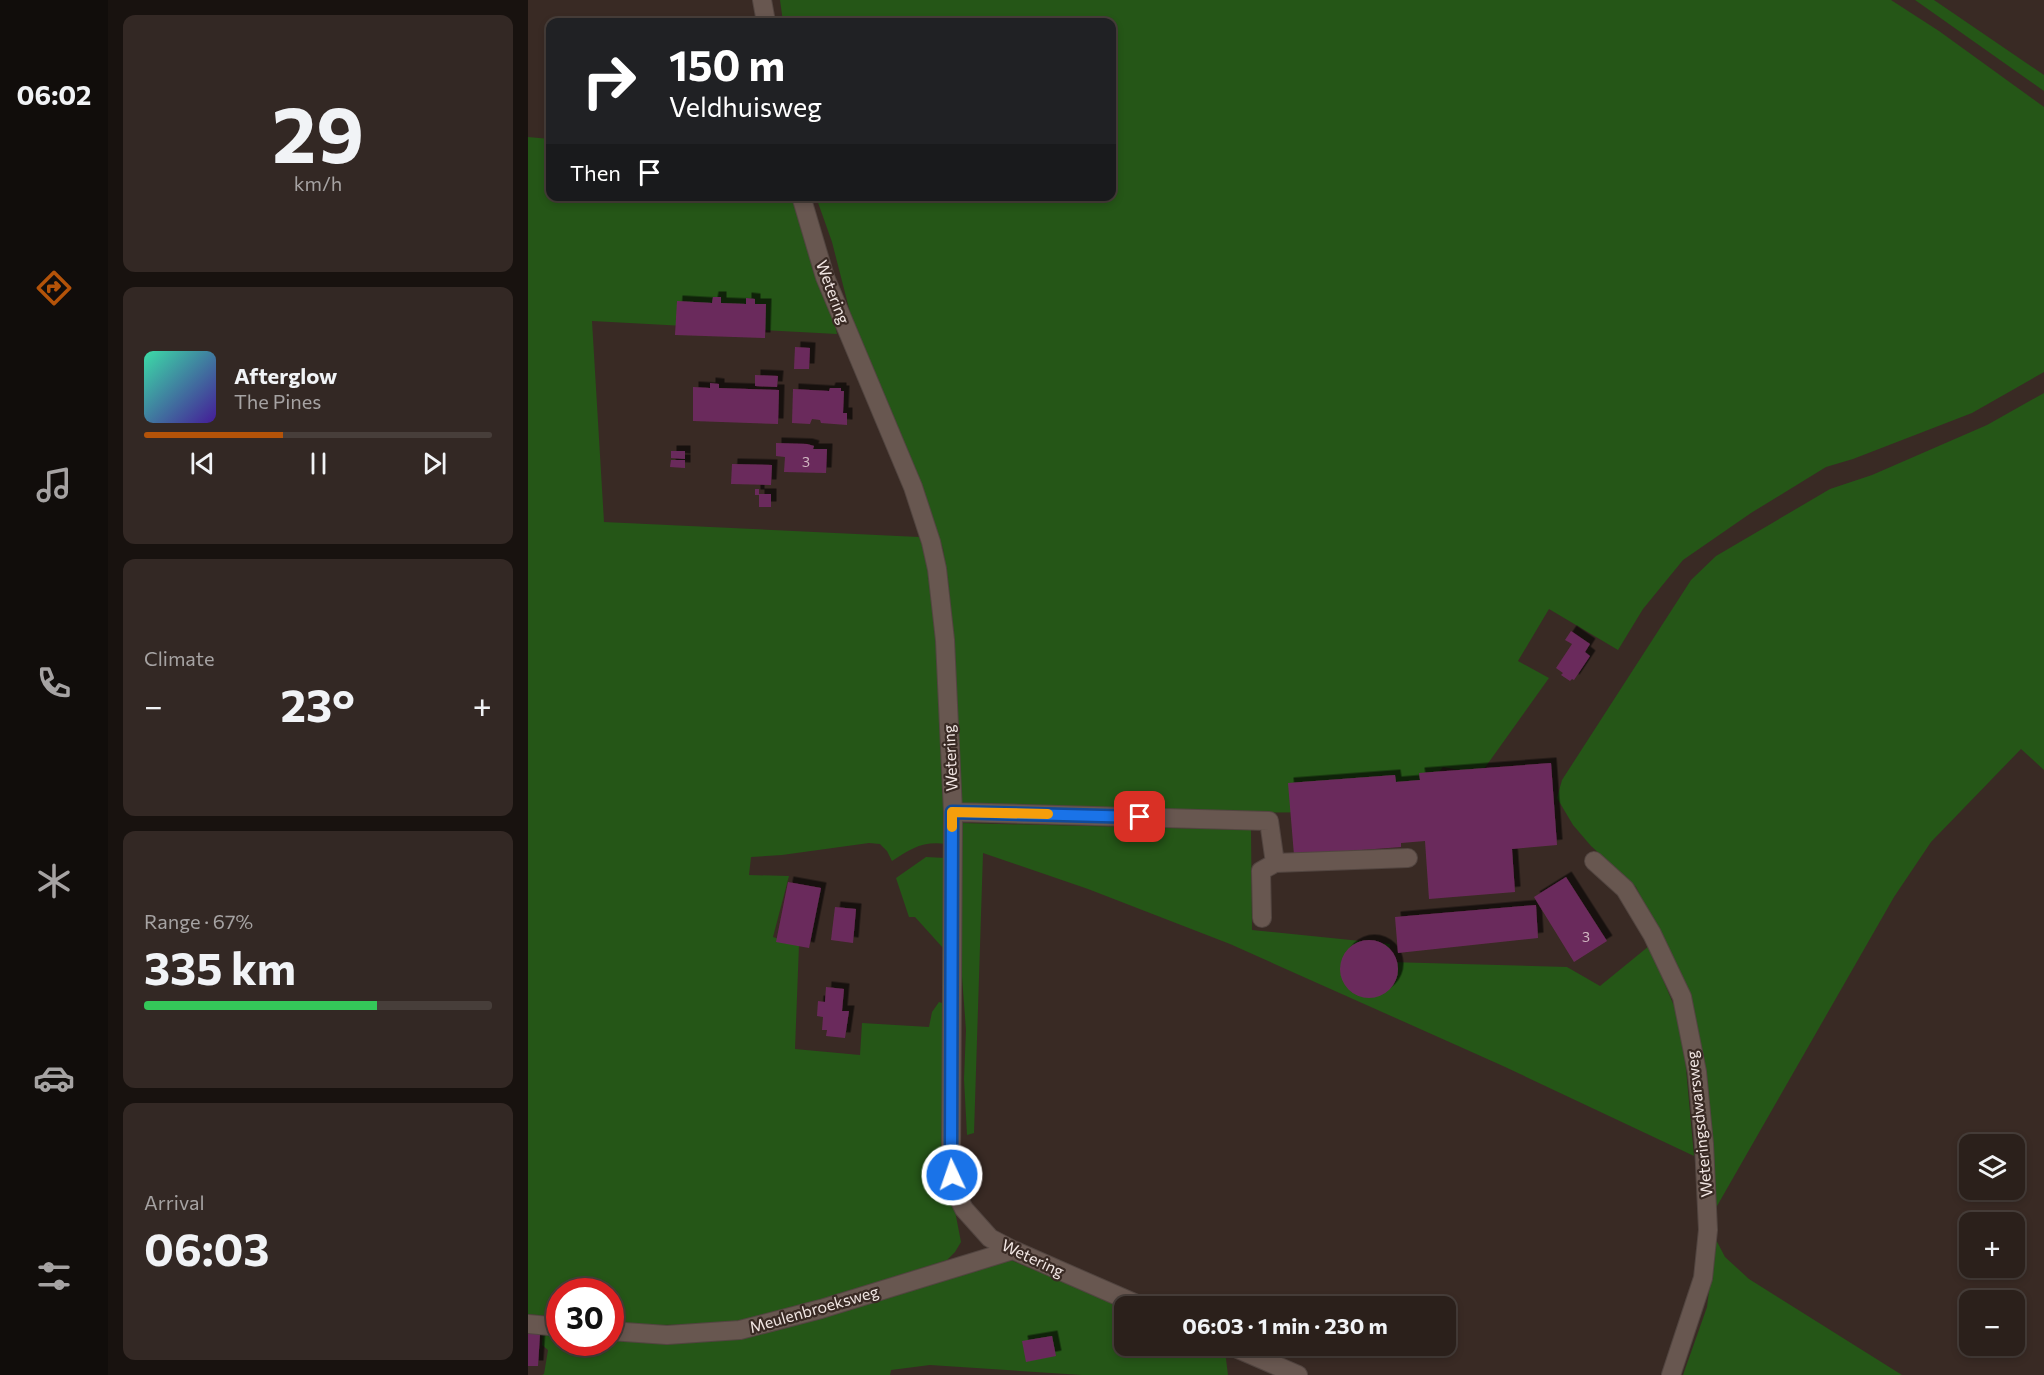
<!DOCTYPE html>
<meta charset="utf-8">
<style>
:root{--surface:#2b201b;--page:#332824;--text:#f1f3f6;--muted:#a6a3a3;--line:#473e3a;--accent:#b45309}
body{margin:0;font-family:Commissioner,sans-serif;background:var(--page);color:var(--text);height:100vh;display:flex;flex-direction:column;font-size:22px;white-space:nowrap}
*{box-sizing:border-box;margin:0}
p{font-size:20px;color:var(--muted)}
.icon{flex:none;width:33px;height:33px;fill:none;stroke:currentColor;stroke-width:2;stroke-linecap:round;stroke-linejoin:round}
.map{position:relative;flex:1;overflow:hidden}
.details{display:flex;flex-direction:column;gap:15px;padding:15px;background:#18120f;width:420px}
.details>*{flex:none}
.hud{position:absolute;left:18px;top:18px;width:570px;height:183px;border-radius:12px;box-shadow:0 3px 9px #0003,0 0 0 2px var(--line);background:#202124;color:#fff;overflow:hidden}
.fabs{position:absolute;left:1431px;top:1134px;display:grid;gap:12px}
.fabs a{display:grid;place-items:center;width:66px;height:66px;border-radius:12px;background:var(--surface);box-shadow:0 3px 9px #0003,0 0 0 2px var(--line);font-size:30px}
.speed{position:absolute;left:18px;top:1278px;display:flex;gap:12px;font-size:30px;font-weight:700;text-align:center}
.speed>*{display:grid;place-content:center;width:78px;height:78px;border-radius:50%;background:var(--surface);box-shadow:0 3px 9px #0003,0 0 0 2px var(--line);line-height:1}
.speed .limit{border:9px solid #d22;background:#fff;color:#111}
.pin{position:absolute;display:grid;place-items:center;width:51px;height:51px;color:#fff;margin:-26px;border-radius:12px;box-shadow:0 3px 9px #0006}
.me{position:absolute;width:66px;margin:-33px;rotate:357deg;stroke-linejoin:round;filter:drop-shadow(0 0 4px #0008)}
.turn{display:flex;align-items:center;gap:21px;height:126px;padding:0 24px;font-size:27px}
.turn .icon{width:78px;height:78px;stroke-width:2.5}
.turn b{display:block;font-size:42px;line-height:51px}
.then{display:flex;align-items:center;height:57px;padding:0 24px;background:#0003;gap:12px;font-size:22px}
.big{font-size:45px;font-weight:700;line-height:1.1}
.details .tile{flex:1;display:flex;flex-direction:column;justify-content:center;gap:9px;min-width:0;padding:0 21px;border-radius:12px;background:var(--page)}
.details .dial{align-items:center;gap:0}
.dial b{font-size:78px;line-height:1}
.song{display:flex;align-items:center;gap:18px}
.cover{width:72px;height:72px;border-radius:9px;background:linear-gradient(135deg,hsl(160 70% 55%),hsl(260 70% 35%))}
.played{height:6px;border-radius:3px;background:linear-gradient(90deg,var(--accent) 40%,var(--line) 40%)}
.keys{display:flex;justify-content:space-around;direction:ltr}
.heat{display:flex;justify-content:space-between;align-items:center;font-size:33px;direction:ltr}
.charge{height:9px;border-radius:4px;background:linear-gradient(90deg,#34c759 67%,var(--line) 0)}
.trip{position:absolute;left:586px;top:1296px;width:342px;height:60px;border-radius:12px;background:var(--surface);box-shadow:0 3px 9px #0003,0 0 0 2px var(--line);font-weight:700;line-height:60px;text-align:center}
main{display:flex;flex:1;min-height:0}
.tabs{display:flex;flex-direction:column;width:108px;justify-content:space-around;align-items:center;background:#110d0b;color:var(--muted)}
.tabs .icon{width:42px;height:42px}
.tabs .selected{color:var(--accent)}
.tabs b{font-size:27px;color:var(--text)}
.map>svg:first-child{display:block}
.green{fill:#255617}
.building{fill:#6b2b5b;filter:url(#shadow)}
.lines{fill:none;stroke-linecap:round;stroke-linejoin:round}
.minor-casing{stroke:#524540;stroke-width:20}
.minor{stroke:#685750;stroke-width:18}
.route-casing{stroke:#114b97;stroke-width:15}
.route{stroke:#1a73e8;stroke-width:10}
.slow{stroke:#f59e0b;stroke-width:10}
.labels{text-anchor:middle;stroke-width:4.5;stroke-linejoin:round;paint-order:stroke}
.number-label{font-size:14px;fill:#d0b7c1}
.street-label{font-size:16px;fill:#f1e6e3;stroke:#392a24}
</style>
<main>
<nav class="tabs">
<b>06:02</b>
<svg class="icon selected" aria-label="directions" viewBox="0 0 24 24"><path d="M12 3l9 9-9 9-9-9zM9 14v-3h6M13 9l2 2-2 2"/></svg>
<svg class="icon" aria-label="music" viewBox="0 0 24 24"><path d="M9 18V5l10-2v13"/><circle cx="6" cy="18" r="3"/><circle cx="16" cy="16" r="3"/></svg>
<svg class="icon" aria-label="phone" viewBox="0 0 24 24"><path d="M5 4h4l2 5-3 2q2 4 5 5l2-3 5 2v4C11 20 4 13 5 4z"/></svg>
<svg class="icon" aria-label="climate" viewBox="0 0 24 24"><path d="M12 3v18M4 7l16 10M4 17L20 7"/></svg>
<svg class="icon" aria-label="car" viewBox="0 0 24 24"><path d="M5 17H2v-5l4-1 3-4h7l3 4 3 1v5h-3M9 17h6M6 11h13"/><circle cx="7" cy="17" r="2"/><circle cx="17" cy="17" r="2"/></svg>
<svg class="icon" aria-label="filters" viewBox="0 0 24 24"><path d="M4 7h16M4 17h16"/><circle cx="9" cy="7" r="2"/><circle cx="15" cy="17" r="2"/></svg>
</nav>
<section class="details">
<div class="tile dial"><b>29</b><p>km/h</p></div>
<div class="tile">
<div class="song"><i class="cover"></i><div><b>Afterglow</b><p>The Pines</p></div></div>
<div class="played"></div>
<div class="keys"><svg class="icon" aria-label="previous" viewBox="0 0 24 24"><path d="M18 5L8 12l10 7zM5 5v14"/></svg><svg class="icon" aria-label="pause" viewBox="0 0 24 24"><path d="M8 5v14M16 5v14"/></svg><svg class="icon" aria-label="next" viewBox="0 0 24 24"><path d="M6 5l10 7-10 7zM19 5v14"/></svg></div>
</div>
<div class="tile"><p>Climate</p>
<div class="heat"><a>−</a><b class="big">23°</b><a>+</a></div>
</div>
<div class="tile"><p>Range · 67%</p><b class="big">335 km</b><div class="charge"></div></div>
<div class="tile"><p>Arrival</p><b class="big">06:03</b></div>
</section>
<div class="map">
<svg width="1516" height="1375" viewBox="0 0 1516 1375">
<defs>
<filter id="shadow"><feDropShadow dx="5.5" dy="-5.5" stdDeviation="0" flood-color="#0009"/></filter>
</defs>
<rect width="100%" height="100%" fill="#392a24"/>
<path class="green" d="M252 0H1363L1411 31 1516 107V372L1444 413 1325 459 1298 467 1223 513 1155 560 1115 609 1090 650 1021 609 990 661 1021 678 956 769 943 772 915 767 876 812 659 813 433 803 421 588 415 549 372 433 326 328 304 242 288 197 584 196V22H255Z
M1387 0H1406L1516 75V91Z
M0 137 22 139V196L271 197 292 256 309 334 64 321 76 522 391 537 399 559 408 606 418 844C394 841 383 849 364 861L359 851 352 844 341 843 254 855 223 857 221 875 261 876 245 937 271 945 267 1049 332 1055 334 1023 401 1027 404 1012 411 1002 414 1003 422 1185 433 1242 427 1252 419 1260 267 1308 196 1324 127 1325 83 1322 82 1292H32L31 1317 0 1314Z
M1516 393V770L1493 749 1403 842 1366 897 1185 1213 1153 979 1108 887 1063 846 1045 825 1029 798 1034 780 1163 580 1188 556 1302 489 1344 475 1459 425Z
M433 823 723 830 724 930 862 944 861 962 1039 967 1072 986 1121 946 1154 1025 1166 1156 975 1066 702 944 560 889 455 853 446 1133 439 1135 436 1079 438 1030 434 977Z
M398 857 418 858 415 948 387 917H381L368 878Z
M1185 1234 1197 1257 1221 1279 1374 1375H1155L1179 1307 1185 1259Z
M480 1259 597 1307V1346H685L697 1351 700 1375H554L402 1365 363 1370 362 1375H14L16 1374 20 1350 14 1345 15 1329 31 1331 32 1342H82L83 1334 224 1333 349 1302 370 1292Z"/>
<path class="building" d="M185 297H193V303L218 304V298L227 299V304H238L237 338 147 335 149 301 184 303Z
M267 347 282 348 281 369H266Z
M227 375 250 376 249 387 227 386Z
M182 383 191 384V388L251 390 250 424 165 421V387L182 388Z
M302 388H313V391H316L315 413H319V425L293 423 292 420 284 419 282 424 264 423 265 389 301 391Z
M248 443 279 444 286 446 285 449H299L298 473 256 472 257 457 248 456Z
M143 451H157V459L143 458Z
M143 460H157V468L142 467Z
M204 464 244 465 243 485 203 484Z
M227 489H231V494H243V507H231V494V495H227Z
M1043 631 1062 644 1057 652 1062 656 1046 680 1044 679 1042 681 1033 675 1035 673 1028 668 1044 644 1037 640Z
M1023 763 1029 845 984 849 987 892 901 899 897 841 873 843V847L766 855 760 783 867 775 868 782 892 780 891 773Z
M1038 877 1079 941 1046 962 1006 897Z
M260 882 293 888 281 948 248 942Z
M1008 905 1010 938 870 953 867 917Z
M307 907 328 909 325 943 303 940Z
M812 969a29 29 0 1 1 58 0a29 29 0 1 1-58 0Z
M298 987 316 989 314 1011H321L317 1038 298 1036 299 1030H294L295 1017 289 1016 290 1001 297 1002Z
M0 1333 12 1334 10 1366H0Z
M524 1336 528 1356 498 1362 494 1341Z"/>
<g class="lines">
<g class="minor-casing">
<path id="minor" d="M234 0 238 22
M273 196 297 277 385 487 403 542 409 569 417 640 425 812 423 1161 426 1189 436 1209 462 1238 485 1250 613 1306
M425 812 741 821 747 863 733 871 734 918
M1066 861 1097 889 1124 934 1154 997 1169 1072 1176 1144 1180 1230 1175 1278 1143 1375
M747 863 880 858
M0 1324 32 1327
M82 1331 139 1335 212 1330 293 1309 485 1250
M703 1346 770 1375"/>
</g>
<use href="#minor" class="minor"/>
</g>
<g class="lines">
<g class="route-casing">
<path id="route" d="M424 1175 423 1161 424 812 612 817"/>
</g>
<use href="#route" class="route"/>
<path class="slow" d="M424 827V812L520 814"/>
</g>
<g class="labels">
<g class="number-label">
<text x="278" y="467">3</text>
<text x="1058" y="942">3</text>
</g>
<g class="street-label">
<text transform="translate(305 292) rotate(69)" y="6">Wetering</text>
<text transform="translate(422 758) rotate(-93)" y="6">Wetering</text>
<text transform="translate(1171 1124) rotate(-96)" y="6">Weteringsdwarsweg</text>
<text transform="translate(505 1258) rotate(25)" y="6">Wetering</text>
<text transform="translate(286 1309) rotate(-16)" y="6">Meulenbroeksweg</text>
</g>
</g>
</svg>
<div class="fabs">
<a><svg class="icon" aria-label="layers" viewBox="0 0 24 24"><path d="M12 4l9 5-9 5-9-5zM3 14l9 5 9-5"/></svg></a>
<a>+</a>
<a>−</a>
</div>
<div class="speed"><div class="limit">30</div></div>
<div class="pin" style="left:612px;top:817px;background:#d93025"><svg class="icon" aria-label="arrive" viewBox="0 0 24 24"><path d="M6 21V4h12l-3 4 3 4H6"/></svg></div>
<svg class="me" style="left:424px;top:1175px" viewBox="-20 -20 40 40"><circle r="17" fill="#1a73e8" stroke="#fff" stroke-width="3"/><path d="M0-11L8 9 0 5-8 9z" fill="#fff"/></svg>
<div class="trip">06:03 · 1 min · 230 m</div>
<div class="hud">
<div class="turn"><svg class="icon" aria-label="right" viewBox="0 0 24 24"><path d="M7 20v-9h11M14 6l5 5-5 5"/></svg><div><b>150 m</b>Veldhuisweg</div></div>
<div class="then">Then<svg class="icon" aria-label="arrive" viewBox="0 0 24 24"><path d="M6 21V4h12l-3 4 3 4H6"/></svg></div>
</div>
</div>
</main>
